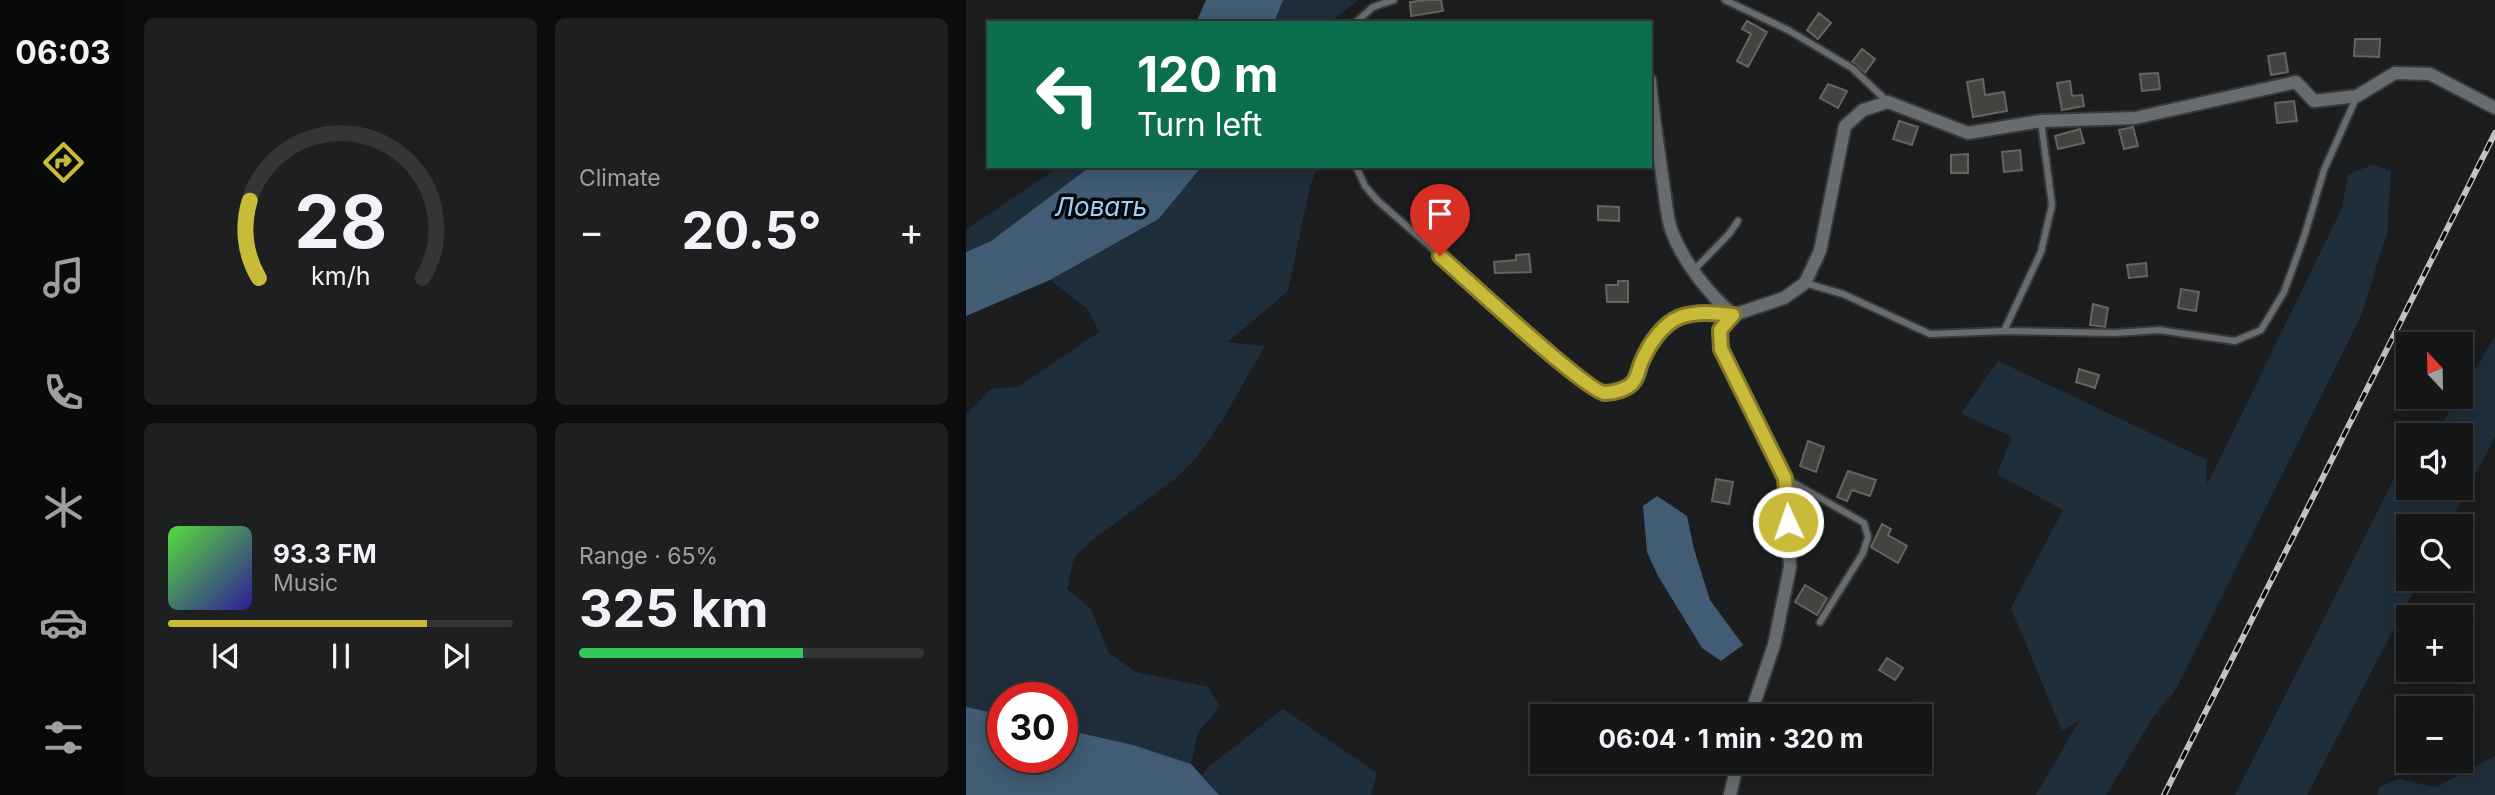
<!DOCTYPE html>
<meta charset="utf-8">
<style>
:root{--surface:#141617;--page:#1d1f20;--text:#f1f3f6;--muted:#9d9fa1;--line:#333536;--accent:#c9ba3a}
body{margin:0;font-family:Inter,sans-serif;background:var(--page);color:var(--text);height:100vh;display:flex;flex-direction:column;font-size:26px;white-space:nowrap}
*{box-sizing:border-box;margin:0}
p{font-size:23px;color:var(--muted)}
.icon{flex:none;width:38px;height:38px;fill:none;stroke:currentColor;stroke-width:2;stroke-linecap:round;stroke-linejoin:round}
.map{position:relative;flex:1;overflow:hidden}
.details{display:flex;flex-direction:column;gap:18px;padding:18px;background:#0b0c0d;width:840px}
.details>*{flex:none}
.top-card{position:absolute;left:21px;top:21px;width:665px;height:147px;border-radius:0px;box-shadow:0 4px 18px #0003,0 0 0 2px var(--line);background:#0b6e4f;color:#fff;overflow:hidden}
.needle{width:46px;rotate:338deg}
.controls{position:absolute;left:1430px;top:332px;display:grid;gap:14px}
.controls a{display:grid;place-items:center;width:77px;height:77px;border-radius:0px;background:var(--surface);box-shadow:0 4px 18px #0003,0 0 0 2px var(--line);font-size:35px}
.speed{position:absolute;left:21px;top:682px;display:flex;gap:14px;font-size:35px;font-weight:700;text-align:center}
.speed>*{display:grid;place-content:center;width:91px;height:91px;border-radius:50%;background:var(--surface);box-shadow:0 4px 18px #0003,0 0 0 2px var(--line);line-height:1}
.speed .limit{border:10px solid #d22;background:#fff;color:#111}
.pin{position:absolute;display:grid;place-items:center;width:60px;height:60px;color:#fff;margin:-72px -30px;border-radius:50% 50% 50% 0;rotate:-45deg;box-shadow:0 0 7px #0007}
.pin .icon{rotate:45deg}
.me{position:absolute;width:77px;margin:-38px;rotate:357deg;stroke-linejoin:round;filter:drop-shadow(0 0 5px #0008)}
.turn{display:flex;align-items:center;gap:24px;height:147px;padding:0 35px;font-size:32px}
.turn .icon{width:91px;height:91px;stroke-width:2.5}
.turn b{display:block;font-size:49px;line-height:60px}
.big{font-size:52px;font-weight:700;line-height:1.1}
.details .widget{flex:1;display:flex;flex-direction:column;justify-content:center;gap:10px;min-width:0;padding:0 24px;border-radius:10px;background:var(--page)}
.details .dial{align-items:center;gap:0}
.dial svg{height:182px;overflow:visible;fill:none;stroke:var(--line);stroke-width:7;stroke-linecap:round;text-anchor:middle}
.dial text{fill:var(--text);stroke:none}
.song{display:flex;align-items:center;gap:21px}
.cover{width:84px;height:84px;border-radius:10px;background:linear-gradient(135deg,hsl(110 70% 55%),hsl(250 70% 35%))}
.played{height:7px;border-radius:4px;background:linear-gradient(90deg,var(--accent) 75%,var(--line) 75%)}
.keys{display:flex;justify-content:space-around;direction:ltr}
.heat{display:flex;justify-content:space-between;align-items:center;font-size:38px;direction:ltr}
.charge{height:10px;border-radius:5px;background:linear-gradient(90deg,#34c759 65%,var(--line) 0)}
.details .tiles{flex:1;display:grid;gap:18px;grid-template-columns:repeat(2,1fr)}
.trip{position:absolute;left:564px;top:704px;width:402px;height:70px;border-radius:0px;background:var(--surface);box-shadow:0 4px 18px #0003,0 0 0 2px var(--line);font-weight:700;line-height:70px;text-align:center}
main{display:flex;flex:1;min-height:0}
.tabs{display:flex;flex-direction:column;width:126px;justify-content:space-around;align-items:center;background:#080909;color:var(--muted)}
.tabs .icon{width:49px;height:49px}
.tabs .on{color:var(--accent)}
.tabs b{font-size:32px;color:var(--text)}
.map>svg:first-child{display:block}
.green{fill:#1f2e3b}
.water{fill:#415c74}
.building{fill:#434340;stroke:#656461;stroke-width:2}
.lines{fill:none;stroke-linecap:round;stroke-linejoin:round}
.lane-casing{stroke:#38393b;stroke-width:10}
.street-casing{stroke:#38393b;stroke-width:16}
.lane{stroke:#696c6e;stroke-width:6}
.street{stroke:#696c6e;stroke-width:12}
.rail-casing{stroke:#c1c2c4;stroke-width:6}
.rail{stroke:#060708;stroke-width:3.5;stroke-dasharray:10;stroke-linecap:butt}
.route-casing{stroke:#837926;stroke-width:18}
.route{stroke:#c9ba3a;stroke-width:12}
.labels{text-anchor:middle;stroke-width:7;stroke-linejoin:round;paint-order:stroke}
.water-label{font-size:26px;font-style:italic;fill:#9ed0fc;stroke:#060708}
</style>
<main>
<nav class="tabs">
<b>06:03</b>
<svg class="icon on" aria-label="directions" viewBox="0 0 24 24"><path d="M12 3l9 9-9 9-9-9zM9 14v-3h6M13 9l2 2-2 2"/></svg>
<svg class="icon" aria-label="music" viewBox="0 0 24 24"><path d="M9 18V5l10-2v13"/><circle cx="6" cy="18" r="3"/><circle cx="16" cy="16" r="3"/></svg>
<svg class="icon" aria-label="phone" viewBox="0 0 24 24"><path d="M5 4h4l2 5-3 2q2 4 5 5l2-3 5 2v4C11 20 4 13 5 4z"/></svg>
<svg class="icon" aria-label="climate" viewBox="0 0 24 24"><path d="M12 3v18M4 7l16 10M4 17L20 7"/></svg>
<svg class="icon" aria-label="car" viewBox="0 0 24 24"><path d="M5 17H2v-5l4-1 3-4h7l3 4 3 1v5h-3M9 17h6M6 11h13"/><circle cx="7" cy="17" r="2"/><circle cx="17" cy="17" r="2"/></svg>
<svg class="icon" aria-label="filters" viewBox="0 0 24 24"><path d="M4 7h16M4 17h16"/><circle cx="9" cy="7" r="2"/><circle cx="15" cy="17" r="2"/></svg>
</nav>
<section class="details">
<div class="tiles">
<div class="widget dial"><svg viewBox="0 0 100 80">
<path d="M14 69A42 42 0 1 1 86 69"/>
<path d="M14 69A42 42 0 0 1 10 35" stroke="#c9ba3a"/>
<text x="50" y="56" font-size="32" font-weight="700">28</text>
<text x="50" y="72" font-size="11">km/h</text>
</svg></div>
<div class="widget"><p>Climate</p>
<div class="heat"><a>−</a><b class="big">20.5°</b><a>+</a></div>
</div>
<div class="widget">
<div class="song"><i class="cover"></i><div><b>93.3 FM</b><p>Music</p></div></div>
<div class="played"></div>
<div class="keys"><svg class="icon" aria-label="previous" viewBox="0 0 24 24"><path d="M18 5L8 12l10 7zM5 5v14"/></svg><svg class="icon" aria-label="pause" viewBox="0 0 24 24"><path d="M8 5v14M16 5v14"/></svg><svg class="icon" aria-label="next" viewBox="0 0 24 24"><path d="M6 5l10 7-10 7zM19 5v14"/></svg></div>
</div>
<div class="widget"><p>Range · 65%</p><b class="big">325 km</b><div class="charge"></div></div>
</div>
</section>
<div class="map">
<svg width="1529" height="795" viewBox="0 0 1529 795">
<rect width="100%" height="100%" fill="#1b1d1f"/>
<path class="green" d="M317 0H392L364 23H308Z
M1406 165 1425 171 1421 233 1395 316 1210 689 1186 719 1140 795H1070L1113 721 1096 731 1045 608 1097 510 1031 474 1046 437 995 413 1032 361 1241 460V485L1376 208 1382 174Z
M94 166H125L25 241 0 252V230Z
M236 166H352L344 186 322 291 262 342 299 346 257 419 231 457 209 479 124 542 108 558 101 589 125 609 143 653 170 672 242 687 254 706 232 733 225 764 96 731V698H37V716L0 707V415L25 389 52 387 133 332 122 309 84 280 193 220Z
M1529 336V437L1482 527H1442V579H1454L1341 795H1269L1429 477 1442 467V488H1494V436H1469L1492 397H1494L1495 393Z
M317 709 411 773 405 795H253L236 776 242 767Z
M1529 756V795H1411L1413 787 1432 779 1470 787Z"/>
<path class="water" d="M240 0H317L308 23H230Z
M125 166H236L193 219 84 280 0 316V252L25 241Z
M691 496 721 516 728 549 744 600 777 645 755 661 736 648 692 576 681 552 677 506Z
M0 707 37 715V758H96V729L167 745 225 764 253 795H0Z"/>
<path class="building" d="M460 0H475L477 11 445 16 444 2Z
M853 13 865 23 852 39 841 30Z
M781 21 801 32 782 67 771 61 785 34 776 29Z
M1389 39H1414L1413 57 1388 56Z
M896 49 909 59 899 73 886 62Z
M1319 53 1322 72 1305 75 1302 56Z
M1192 73 1194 89 1176 91 1174 74Z
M1017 79 1019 95 1038 92 1041 111 1007 117 1001 82Z
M1104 81 1106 96 1116 95 1118 106 1096 110 1091 83Z
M862 84 881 91 872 108 854 98Z
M1328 101 1331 121 1311 123 1309 103Z
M933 121 952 127 946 145 927 139Z
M1167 127 1172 146 1158 149 1153 130Z
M1114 129 1118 143 1092 149 1089 136Z
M1054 150 1056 170 1038 172 1036 152Z
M1002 154V173H985V155Z
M632 206 653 207V221L632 220Z
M563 254 565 272 529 273 528 262 550 260V255Z
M1180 263 1181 276 1163 278 1161 265Z
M652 281H662V302H641L640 285H652Z
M1215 289 1233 292 1230 311 1212 308Z
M1127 304 1142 308 1139 327 1124 325Z
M1113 369 1133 375 1129 388 1110 382Z
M842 441 858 447 850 472 834 466Z
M882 471 910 480 904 496 886 490 881 501 871 497Z
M750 479 767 482 763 504 746 501Z
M916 524 925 529 922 535 941 546 932 563 905 547Z
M839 585 861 598 851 615 829 602Z
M921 658 937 668 929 680 913 670Z"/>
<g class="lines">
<g class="lane-casing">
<path id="lane" d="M759 0 822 30 886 68 922 102
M389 23 407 7 428 0
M390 166 399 186 412 201 627 389C640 393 659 394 668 381 672 376 673 367 676 361 683 345 695 327 711 318 727 310 748 313 765 314
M728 270 763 234 772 221
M839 283 877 294 964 334 1038 331 1149 333 1193 330 1269 341 1295 330 1318 292 1338 237 1358 170 1391 96
M1038 331 1075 252 1086 205 1075 121
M819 478 898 523 902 537 897 553 854 622"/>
</g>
<g class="street-casing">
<path id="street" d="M684 80C687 117 693 152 698 189 700 202 701 219 706 232 718 263 742 293 767 315L754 330 755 349 819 478 824 567 808 645 784 716
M767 315 818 298 839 283 854 251 879 126 897 110 922 102 1002 133 1075 121 1169 118 1330 82 1348 101 1391 96 1429 73 1464 74 1529 108
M764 795 772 761"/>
</g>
<use href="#lane" class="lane"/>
<use href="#street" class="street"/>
<g class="rail-casing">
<path id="rail" d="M1198 795 1529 133"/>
</g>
<use href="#rail" class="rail"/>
</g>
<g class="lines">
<g class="route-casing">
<path id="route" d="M474 256C496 275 621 392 639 393 648 393 663 389 668 381 672 376 673 367 676 361 683 345 696 324 714 317 731 311 749 313 767 315L754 330 755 349 819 478 822 522"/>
</g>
<use href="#route" class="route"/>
</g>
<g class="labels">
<g class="water-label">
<text x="135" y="216">Ловать</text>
</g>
</g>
</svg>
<div class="controls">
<a><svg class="needle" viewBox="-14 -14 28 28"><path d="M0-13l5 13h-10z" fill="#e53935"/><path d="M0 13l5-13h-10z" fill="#9d9fa1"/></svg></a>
<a><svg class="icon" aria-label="sound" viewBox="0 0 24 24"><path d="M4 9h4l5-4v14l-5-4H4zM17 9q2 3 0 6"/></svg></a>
<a><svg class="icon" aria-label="search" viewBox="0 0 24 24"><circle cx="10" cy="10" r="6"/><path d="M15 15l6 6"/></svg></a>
<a>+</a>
<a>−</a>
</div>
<div class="speed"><div class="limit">30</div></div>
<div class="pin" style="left:474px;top:256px;background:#d93025"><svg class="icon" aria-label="arrive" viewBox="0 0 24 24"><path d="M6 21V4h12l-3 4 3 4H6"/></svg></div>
<svg class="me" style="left:822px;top:522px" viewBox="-20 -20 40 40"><circle r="17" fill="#c9ba3a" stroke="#fff" stroke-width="3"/><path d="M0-11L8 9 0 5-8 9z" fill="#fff"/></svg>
<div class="trip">06:04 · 1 min · 320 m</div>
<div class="top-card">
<div class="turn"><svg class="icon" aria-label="left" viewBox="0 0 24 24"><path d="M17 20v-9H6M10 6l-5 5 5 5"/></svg><div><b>120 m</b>Turn left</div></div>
</div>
</div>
</main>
